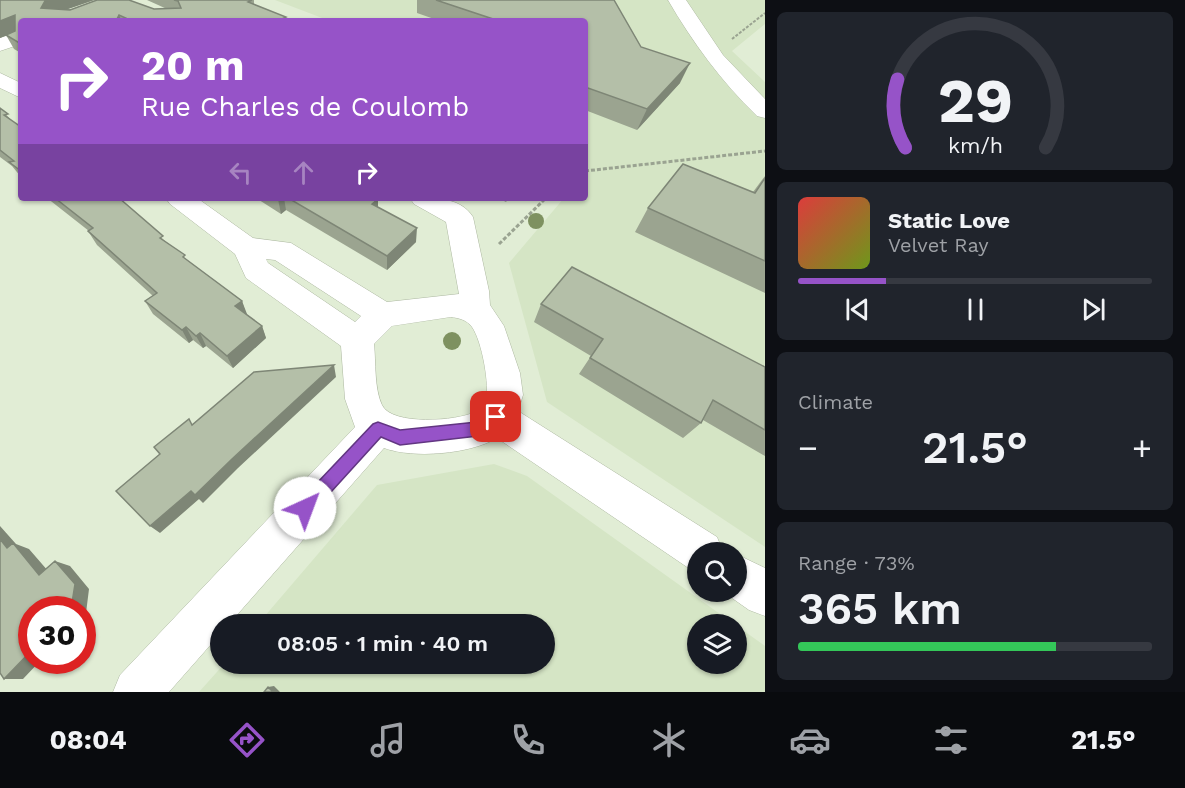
<!DOCTYPE html>
<meta charset="utf-8">
<style>
:root{--surface:#171b24;--page:#20242c;--text:#f1f3f6;--muted:#9ea1a6;--line:#363941;--accent:#9653c8}
body{margin:0;font-family:"Work Sans",sans-serif;background:var(--page);color:var(--text);height:100vh;display:flex;flex-direction:column;font-size:22px;white-space:nowrap}
*{box-sizing:border-box;margin:0}
p{font-size:20px;color:var(--muted)}
.icon{flex:none;width:33px;height:33px;fill:none;stroke:currentColor;stroke-width:2;stroke-linecap:round;stroke-linejoin:round}
.map{position:relative;flex:1;overflow:hidden}
.side{display:flex;flex-direction:column;gap:12px;padding:12px;background:#0d0f14;width:420px}
.side>*{flex:none}
.top-card{position:absolute;left:18px;top:18px;width:570px;height:183px;border-radius:6px;box-shadow:0 2px 4px #0004;background:#9653c8;color:#fff;overflow:hidden}
.tools{position:absolute;left:687px;top:542px;display:grid;gap:12px}
.tools a{display:grid;place-items:center;width:60px;height:60px;border-radius:50%;background:var(--surface);box-shadow:0 2px 4px #0004;font-size:30px}
.speed{position:absolute;left:18px;top:596px;display:flex;gap:12px;font-size:30px;font-weight:700;text-align:center}
.speed>*{display:grid;place-content:center;width:78px;height:78px;border-radius:50%;background:var(--surface);box-shadow:0 2px 4px #0004;line-height:1}
.speed .limit{border:9px solid #d22;background:#fff;color:#111}
.pin{position:absolute;display:grid;place-items:center;width:51px;height:51px;color:#fff;margin:-26px;border-radius:12px;box-shadow:0 3px 9px #0006}
.me{position:absolute;width:66px;margin:-33px;rotate:43deg;stroke-linejoin:round;filter:drop-shadow(0 0 4px #0008)}
.turn{display:flex;align-items:center;gap:21px;height:126px;padding:0 24px;font-size:27px}
.turn .icon{width:78px;height:78px;stroke-width:2.5}
.turn b{display:block;font-size:42px;line-height:51px}
.lanes{display:flex;align-items:center;height:57px;padding:0 24px;background:#0003;justify-content:center;gap:30px;direction:ltr}
.lanes .off{opacity:.35}
.big{font-size:45px;font-weight:600;line-height:1.1}
.side .widget{flex:1;display:flex;flex-direction:column;justify-content:center;gap:9px;min-width:0;padding:0 21px;border-radius:9px;background:var(--page)}
.side .dial{align-items:center;gap:0}
.dial svg{height:156px;overflow:visible;fill:none;stroke:var(--line);stroke-width:7;stroke-linecap:round;text-anchor:middle}
.dial text{fill:var(--text);stroke:none}
.song{display:flex;align-items:center;gap:18px}
.cover{width:72px;height:72px;border-radius:9px;background:linear-gradient(135deg,hsl(0 70% 55%),hsl(80 70% 35%))}
.played{height:6px;border-radius:3px;background:linear-gradient(90deg,var(--accent) 25%,var(--line) 25%)}
.keys{display:flex;justify-content:space-around;direction:ltr}
.heat{display:flex;justify-content:space-between;align-items:center;font-size:33px;direction:ltr}
.charge{height:9px;border-radius:4px;background:linear-gradient(90deg,#34c759 73%,var(--line) 0)}
.trip{position:absolute;left:210px;top:614px;width:345px;height:60px;border-radius:30px;background:var(--surface);box-shadow:0 2px 4px #0004;font-weight:600;line-height:60px;text-align:center}
.menu{display:flex;height:96px;justify-content:space-around;align-items:center;background:#090b0e;color:var(--muted)}
.menu .icon{width:42px;height:42px}
.menu .active{color:var(--accent)}
.menu b{font-size:27px;color:var(--text)}
main{display:flex;flex:1;min-height:0}
.map>svg:first-child{display:block}
.built{fill:#d5e5c5}
.lines{fill:none;stroke-linecap:round;stroke-linejoin:round}
.minor-casing{stroke:#adb8a1;stroke-width:1}
.path-far1{stroke:#9aa391;stroke-width:2;stroke-dasharray:3 1.5;stroke-linecap:butt}
.path{stroke:#9aa391;stroke-width:3;stroke-dasharray:4 2;stroke-linecap:butt}
.minor{fill:#fff;fill-rule:evenodd}
.tree{fill:#7e9160}
.wall{fill:#9ba490}
.shaded-wall{fill:#7e8676}
.building{fill:#b4bfa8;stroke:#7e8676;stroke-width:1.5}
.route{fill:#9653c8;stroke:#623682;stroke-width:1.5}
</style>
<main>
<div class="map">
<svg width="765" height="692" viewBox="0 0 765 692">
<rect width="100%" height="100%" fill="#e1edd5"/>
<path class="built" d="M275 0H765V24L732 51 765 82V547L547 402 509 263 564 198H585V21H330Z
M494 464 527 476 734 624H698V663H736L737 626 765 646V692H199L225 663H544V624H258L377 485Z"/>
<g class="lines">
<g class="minor-casing">
<path id="minor" d="M668 0H686L723 55 765 99V118L757 116C721 81 693 43 668 0Z
M21 31V44L0 51V38Z
M0 73 21 83V98L0 88Z
M166 198H197L253 238 291 243 387 302 459 294 446 222 414 204 410 198C432 198 460 196 473 217L489 291 490 305 504 326 520 373 523 395 518 411 717 537 723 552H698V571L687 567 497 438C470 454 414 459 384 448L229 624H220V634L169 692H113L120 675 355 427 345 399 341 346 246 278 235 254 170 204ZM266 259 275 260 361 316 355 322 268 263ZM451 317C459 318 467 320 472 327 482 341 490 386 486 402 482 405 479 409 475 412 457 421 392 426 382 405 374 388 376 362 374 344L392 326Z
M736 554 765 568V616L749 610 722 591H736Z"/>
</g>
<path class="path-far1" d="M732 39 765 13"/>
<path class="path" d="M585 171 765 151
M499 244 546 198"/>
<use href="#minor" class="minor"/>
</g>
<g class="tree">
<circle cx="536" cy="221" r="8"/>
<circle cx="452" cy="341" r="9"/>
</g>
<path class="wall" d="M0 0H94L67 9H167L147 0H254V4L287 21H21V53L14 49 6 35 0 38Z
M417 0H614L641 47 680 83 637 130 585 110V21H440L417 13Z
M0 108 12 121 21 127V177L12 166 0 157Z
M765 176V293L635 232 648 208 753 192Z
M47 198H119L165 241 187 260 242 301 246 314 262 326 266 338 233 368 206 346 203 348 193 340 189 343 153 314 145 301 153 296 97 245 88 231H89Z
M256 198H375L378 199V208L416 242 387 270 286 210 281 214Z
M498 198H509L506 202Z
M541 304 765 367V456L703 420 701 423 683 438 579 374 591 356 534 322Z"/>
<path class="shaded-wall" d="M49 0H94L51 15 41 8 45 1Z
M15 15 21 30 0 38V21Z
M119 15 122 21H116Z
M286 17 287 21H278Z
M690 63 680 83 637 130 647 109Z
M280 198H284L286 210 281 214 278 199Z
M378 199V214L372 204Z
M417 228 416 242 387 270V256Z
M242 301 247 314 240 319 235 306Z
M262 326 266 338 233 368 227 356Z
M186 327 193 340 189 343 182 330Z
M200 333 206 346 203 348 196 336Z
M334 365 336 377 238 468 203 503 195 495 232 459Z
M191 491 199 499 160 533 150 526Z
M0 526 16 544 29 549 55 579 39 575 7 548 0 539Z
M55 561 70 566 89 589 86 613 82 616V609H71Z
M32 650V660H41L23 679H4Z
M274 686 280 692H273L268 687Z"/>
<path class="building" d="M0 0H49L45 1 41 8 70 10 97 0H129L154 9 181 8 178 1 174 0H252L248 2 286 17 278 21H132L119 15 116 21H21V44L6 35 15 31V15L0 21Z
M436 0H614L641 47 690 63 647 109 585 87V21H494L496 20Z
M0 108 8 114 4 115 21 127V171L9 162 14 161 0 150Z
M683 164 755 193 765 178V261L648 208Z
M55 198H119L163 236 160 238 185 255 183 257 242 301 235 306 262 326 227 356 200 333 196 336 186 327 182 330 145 301 157 293 88 231 93 228Z
M288 198H375L378 199 372 204 417 228 387 256Z
M572 267 765 367V430L713 400 701 423 590 358 603 339 541 304Z
M334 365 232 459 195 495 191 491 150 526 116 491 160 454 154 447 189 419 192 425 254 372Z
M0 539 7 548 13 543 39 575 55 561 75 584 71 609H32V650L4 679 0 673Z
M268 687 273 692H264Z"/>
<path class="route" d="M496 410 504 417 495 428 478 436 400 445 381 437 311 514 305 517 299 514 296 508 299 502 373 424 378 422 400 430 477 422Z"/>
</svg>
<div class="tools">
<a><svg class="icon" aria-label="search" viewBox="0 0 24 24"><circle cx="10" cy="10" r="6"/><path d="M15 15l6 6"/></svg></a>
<a><svg class="icon" aria-label="layers" viewBox="0 0 24 24"><path d="M12 4l9 5-9 5-9-5zM3 14l9 5 9-5"/></svg></a>
</div>
<div class="speed"><div class="limit">30</div></div>
<div class="pin" style="left:496px;top:417px;background:#d93025"><svg class="icon" aria-label="arrive" viewBox="0 0 24 24"><path d="M6 21V4h12l-3 4 3 4H6"/></svg></div>
<svg class="me" style="left:305px;top:508px" viewBox="-20 -20 40 40"><circle r="19" fill="#fff"/><path d="M0-13L10 11 0 6-10 11z" fill="#9653c8"/></svg>
<div class="trip">08:05 · 1 min · 40 m</div>
<div class="top-card">
<div class="turn"><svg class="icon" aria-label="right" viewBox="0 0 24 24"><path d="M7 20v-9h11M14 6l5 5-5 5"/></svg><div><b>20 m</b>Rue Charles de Coulomb</div></div>
<div class="lanes"><svg class="icon off" aria-label="left" viewBox="0 0 24 24"><path d="M17 20v-9H6M10 6l-5 5 5 5"/></svg><svg class="icon off" aria-label="ahead" viewBox="0 0 24 24"><path d="M12 20V5M6 11l6-6 6 6"/></svg><svg class="icon" aria-label="right" viewBox="0 0 24 24"><path d="M7 20v-9h11M14 6l5 5-5 5"/></svg></div>
</div>
</div>
<section class="side">
<div class="widget dial"><svg viewBox="0 0 100 80">
<path d="M14 69A42 42 0 1 1 86 69"/>
<path d="M14 69A42 42 0 0 1 10 34" stroke="#9653c8"/>
<text x="50" y="56" font-size="32" font-weight="700">29</text>
<text x="50" y="72" font-size="11">km/h</text>
</svg></div>
<div class="widget">
<div class="song"><i class="cover"></i><div><b>Static Love</b><p>Velvet Ray</p></div></div>
<div class="played"></div>
<div class="keys"><svg class="icon" aria-label="previous" viewBox="0 0 24 24"><path d="M18 5L8 12l10 7zM5 5v14"/></svg><svg class="icon" aria-label="pause" viewBox="0 0 24 24"><path d="M8 5v14M16 5v14"/></svg><svg class="icon" aria-label="next" viewBox="0 0 24 24"><path d="M6 5l10 7-10 7zM19 5v14"/></svg></div>
</div>
<div class="widget"><p>Climate</p>
<div class="heat"><a>−</a><b class="big">21.5°</b><a>+</a></div>
</div>
<div class="widget"><p>Range · 73%</p><b class="big">365 km</b><div class="charge"></div></div>
</section>
</main>
<nav class="menu">
<b>08:04</b>
<svg class="icon active" aria-label="directions" viewBox="0 0 24 24"><path d="M12 3l9 9-9 9-9-9zM9 14v-3h6M13 9l2 2-2 2"/></svg>
<svg class="icon" aria-label="music" viewBox="0 0 24 24"><path d="M9 18V5l10-2v13"/><circle cx="6" cy="18" r="3"/><circle cx="16" cy="16" r="3"/></svg>
<svg class="icon" aria-label="phone" viewBox="0 0 24 24"><path d="M5 4h4l2 5-3 2q2 4 5 5l2-3 5 2v4C11 20 4 13 5 4z"/></svg>
<svg class="icon" aria-label="climate" viewBox="0 0 24 24"><path d="M12 3v18M4 7l16 10M4 17L20 7"/></svg>
<svg class="icon" aria-label="car" viewBox="0 0 24 24"><path d="M5 17H2v-5l4-1 3-4h7l3 4 3 1v5h-3M9 17h6M6 11h13"/><circle cx="7" cy="17" r="2"/><circle cx="17" cy="17" r="2"/></svg>
<svg class="icon" aria-label="filters" viewBox="0 0 24 24"><path d="M4 7h16M4 17h16"/><circle cx="9" cy="7" r="2"/><circle cx="15" cy="17" r="2"/></svg>
<b>21.5°</b>
</nav>
